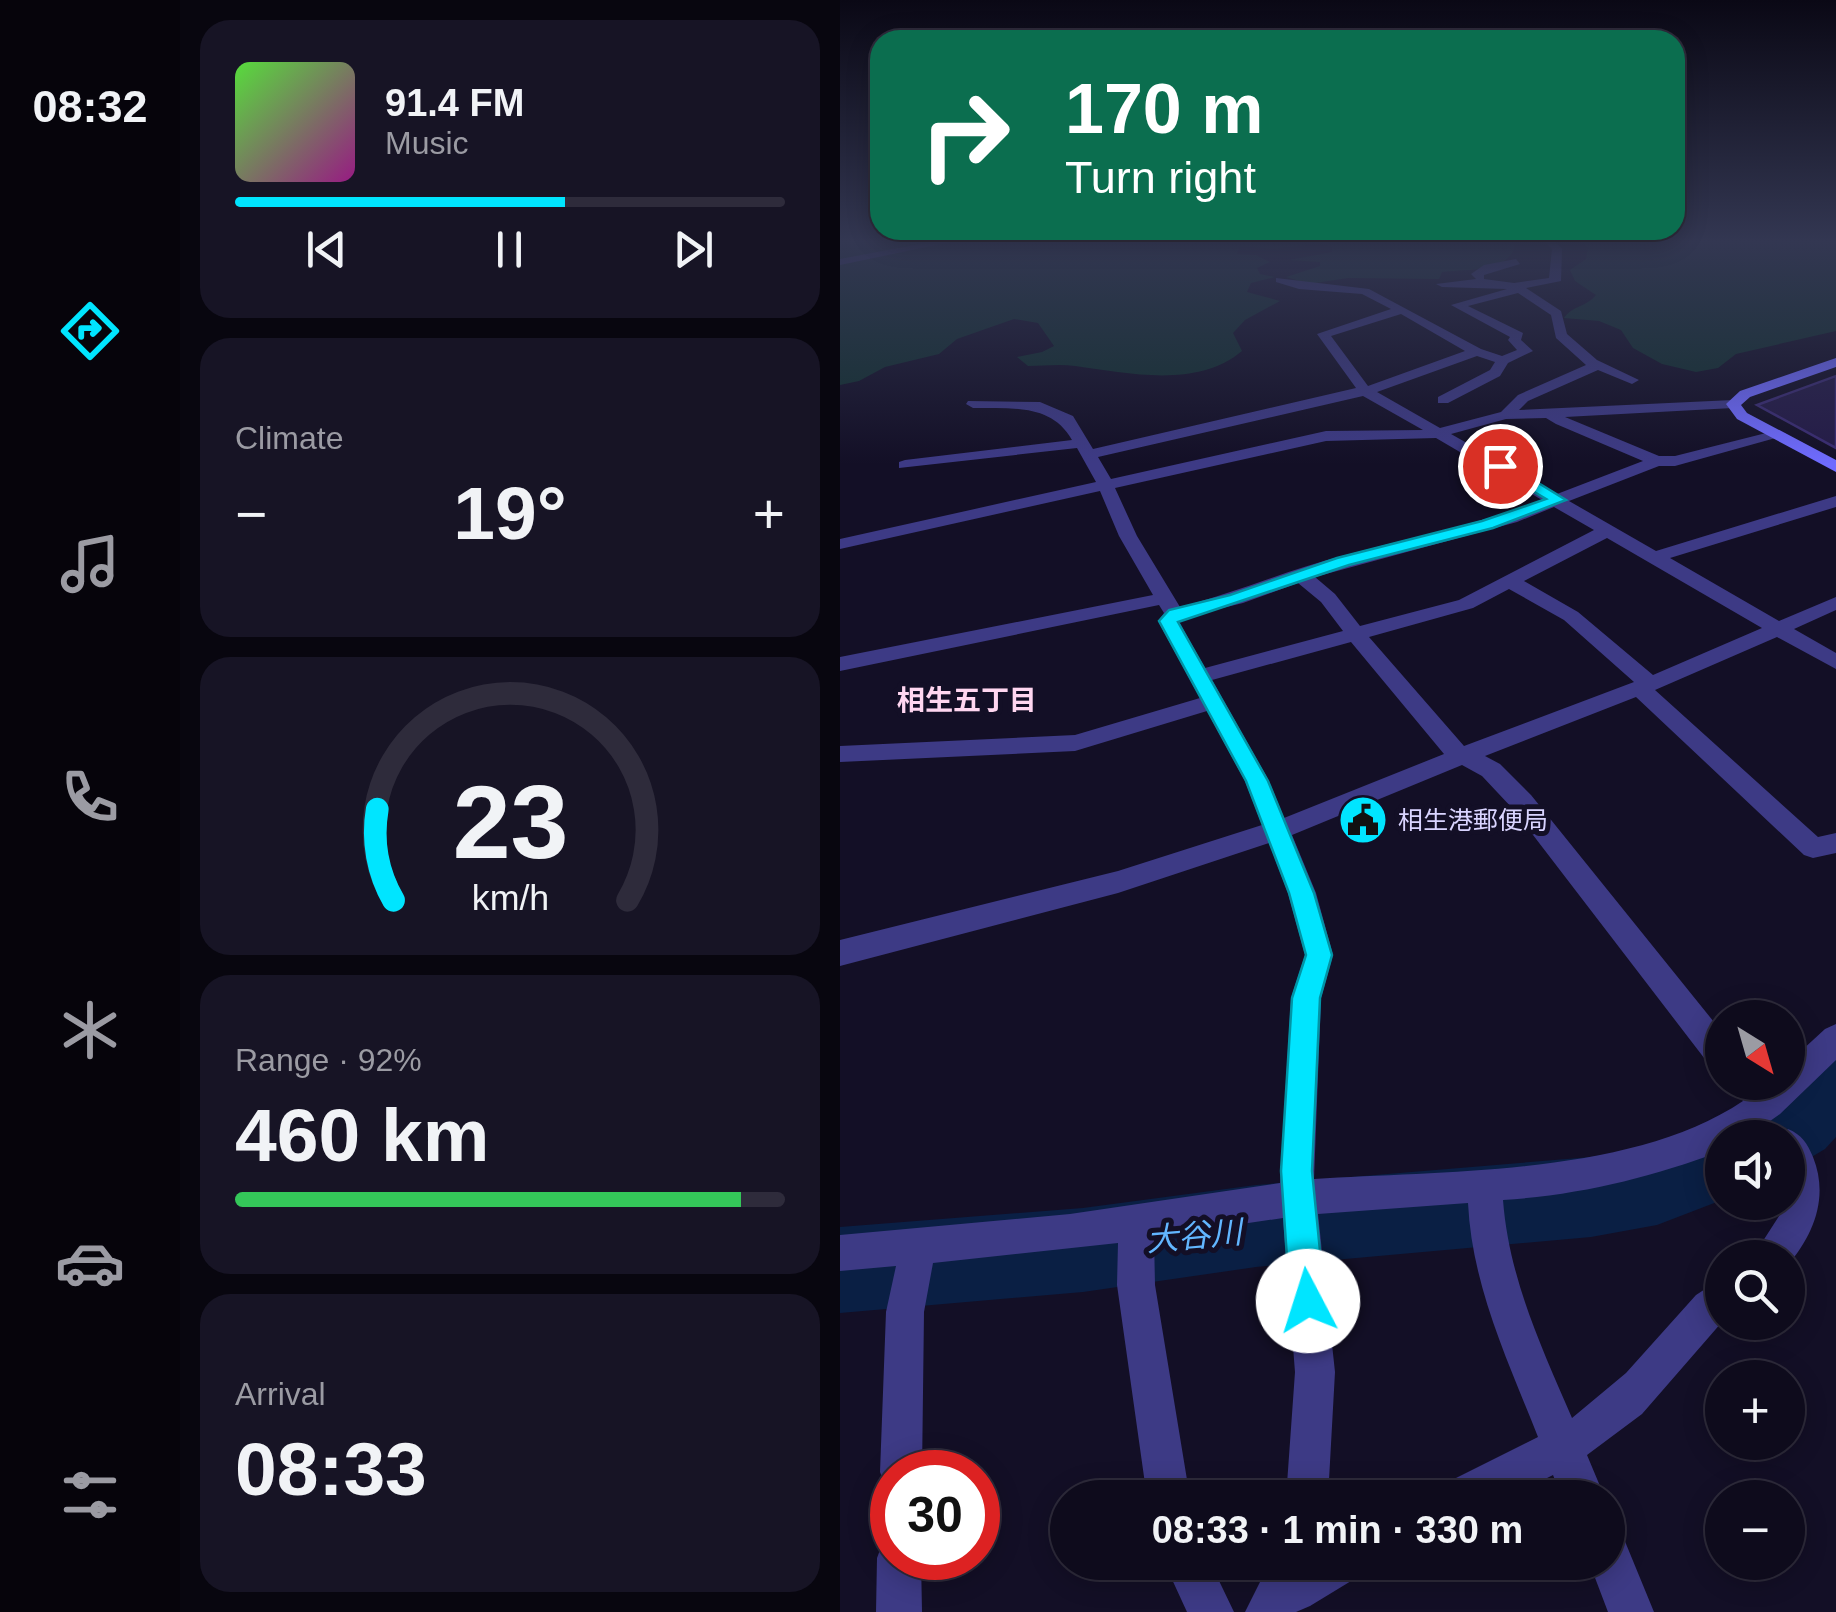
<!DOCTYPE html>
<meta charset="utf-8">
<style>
:root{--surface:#0e0b1c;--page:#171425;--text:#f1f3f6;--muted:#9b9ba3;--line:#2e2b3b;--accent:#00e5ff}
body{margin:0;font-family:Arial,"Noto Sans JP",sans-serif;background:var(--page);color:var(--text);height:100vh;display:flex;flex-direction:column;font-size:38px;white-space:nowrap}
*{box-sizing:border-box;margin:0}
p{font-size:32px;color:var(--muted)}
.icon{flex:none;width:55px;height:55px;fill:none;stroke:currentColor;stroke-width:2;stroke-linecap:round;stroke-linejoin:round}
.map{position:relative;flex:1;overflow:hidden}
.details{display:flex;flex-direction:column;gap:20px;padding:20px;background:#08060f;width:660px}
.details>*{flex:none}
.guide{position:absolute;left:30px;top:30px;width:815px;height:210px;border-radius:30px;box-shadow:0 5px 25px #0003,0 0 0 2px var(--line);background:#0b6e4f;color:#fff;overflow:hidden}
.needle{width:65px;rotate:143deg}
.buttons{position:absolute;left:865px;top:1000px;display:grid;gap:20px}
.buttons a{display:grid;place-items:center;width:100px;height:100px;border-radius:50%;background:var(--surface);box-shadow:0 5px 25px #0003,0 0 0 2px var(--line);font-size:50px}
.speed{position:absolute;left:30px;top:1450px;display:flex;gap:20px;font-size:50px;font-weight:700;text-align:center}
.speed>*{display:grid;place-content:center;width:130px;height:130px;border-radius:50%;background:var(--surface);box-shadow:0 5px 25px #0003,0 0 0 2px var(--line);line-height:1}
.speed .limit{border:15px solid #d22;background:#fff;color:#111}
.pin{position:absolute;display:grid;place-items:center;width:85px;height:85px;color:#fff;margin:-42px;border:5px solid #fff;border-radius:50%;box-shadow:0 2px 10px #0007}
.me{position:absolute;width:110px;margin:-55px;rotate:355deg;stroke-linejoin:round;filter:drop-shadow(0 0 8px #0008)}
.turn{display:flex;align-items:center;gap:35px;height:210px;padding:0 30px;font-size:45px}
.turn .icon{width:130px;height:130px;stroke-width:2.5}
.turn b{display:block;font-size:70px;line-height:85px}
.big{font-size:75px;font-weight:600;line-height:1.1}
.details .tile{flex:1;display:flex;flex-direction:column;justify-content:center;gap:15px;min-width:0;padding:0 35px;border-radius:30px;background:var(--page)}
.details .dial{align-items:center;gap:0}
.dial svg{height:260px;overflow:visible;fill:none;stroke:var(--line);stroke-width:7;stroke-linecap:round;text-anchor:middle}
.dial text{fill:var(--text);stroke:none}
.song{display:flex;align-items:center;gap:30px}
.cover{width:120px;height:120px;border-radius:15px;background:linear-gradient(135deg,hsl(110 70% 55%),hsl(310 70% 35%))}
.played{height:10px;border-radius:5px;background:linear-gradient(90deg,var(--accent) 60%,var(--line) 60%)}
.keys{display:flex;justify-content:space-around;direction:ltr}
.heat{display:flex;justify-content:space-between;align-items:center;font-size:55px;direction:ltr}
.charge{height:15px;border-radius:8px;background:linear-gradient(90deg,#34c759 92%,var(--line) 0)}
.trip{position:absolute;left:210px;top:1480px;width:575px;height:100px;border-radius:50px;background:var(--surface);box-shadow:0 5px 25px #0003,0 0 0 2px var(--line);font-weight:600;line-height:100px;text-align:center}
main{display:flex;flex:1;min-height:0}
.dock{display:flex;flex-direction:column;width:180px;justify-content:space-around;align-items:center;background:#06040b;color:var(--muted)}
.dock .icon{width:70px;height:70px}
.dock .selected{color:var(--accent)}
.dock b{font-size:45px;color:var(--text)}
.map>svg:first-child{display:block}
.green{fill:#12302f}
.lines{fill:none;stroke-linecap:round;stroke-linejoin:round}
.river{fill:#0a1f44;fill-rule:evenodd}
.building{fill:#241b47;stroke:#3b2d73;stroke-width:2.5}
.street{fill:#3d3a85;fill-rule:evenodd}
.secondary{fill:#6f6bff;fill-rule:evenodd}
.route{fill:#00e5ff;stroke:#0095a6;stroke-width:2.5}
.labels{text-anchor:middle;stroke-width:10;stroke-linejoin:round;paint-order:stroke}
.poi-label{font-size:25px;fill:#d9d4ff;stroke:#130f26;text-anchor:start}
.neighbourhood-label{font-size:28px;font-weight:bold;fill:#ffd6f0;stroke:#130f26}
.near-water-label{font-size:32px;font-style:italic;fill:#62b6ff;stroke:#130f26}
</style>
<main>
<nav class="dock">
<b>08:32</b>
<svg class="icon selected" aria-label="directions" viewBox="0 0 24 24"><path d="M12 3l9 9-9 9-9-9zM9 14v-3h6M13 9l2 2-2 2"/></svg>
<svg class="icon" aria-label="music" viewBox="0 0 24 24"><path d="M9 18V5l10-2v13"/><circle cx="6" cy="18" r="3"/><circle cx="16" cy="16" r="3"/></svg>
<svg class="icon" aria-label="phone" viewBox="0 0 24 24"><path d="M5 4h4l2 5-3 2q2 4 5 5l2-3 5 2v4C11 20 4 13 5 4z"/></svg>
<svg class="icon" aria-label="climate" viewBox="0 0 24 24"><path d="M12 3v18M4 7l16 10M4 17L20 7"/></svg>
<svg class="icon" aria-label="car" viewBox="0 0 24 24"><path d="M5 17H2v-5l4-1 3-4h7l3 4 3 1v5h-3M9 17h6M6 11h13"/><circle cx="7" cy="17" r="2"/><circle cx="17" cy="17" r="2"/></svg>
<svg class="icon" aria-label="filters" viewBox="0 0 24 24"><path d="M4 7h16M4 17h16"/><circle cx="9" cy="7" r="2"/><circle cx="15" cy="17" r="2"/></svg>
</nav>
<section class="details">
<div class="tile">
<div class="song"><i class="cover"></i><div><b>91.4 FM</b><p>Music</p></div></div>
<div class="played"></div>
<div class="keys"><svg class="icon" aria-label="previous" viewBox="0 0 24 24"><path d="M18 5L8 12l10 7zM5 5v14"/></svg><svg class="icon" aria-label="pause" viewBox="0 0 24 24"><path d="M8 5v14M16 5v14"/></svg><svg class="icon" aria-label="next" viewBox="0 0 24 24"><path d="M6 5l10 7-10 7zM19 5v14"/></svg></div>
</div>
<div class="tile"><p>Climate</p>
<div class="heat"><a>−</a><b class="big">19°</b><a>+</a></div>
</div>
<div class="tile dial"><svg viewBox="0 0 100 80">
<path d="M14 69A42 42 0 1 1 86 69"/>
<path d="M14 69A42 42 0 0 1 9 41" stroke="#00e5ff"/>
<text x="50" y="56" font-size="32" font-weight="700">23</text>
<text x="50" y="72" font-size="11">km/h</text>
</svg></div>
<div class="tile"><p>Range · 92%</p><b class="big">460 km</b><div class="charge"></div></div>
<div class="tile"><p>Arrival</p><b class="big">08:33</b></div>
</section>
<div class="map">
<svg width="996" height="1612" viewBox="0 0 996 1612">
<rect width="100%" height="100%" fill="#130f26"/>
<path class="green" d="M0 239H668L675 246C668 273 625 269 602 272L599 279 508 278 469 284 446 277 480 266V262L449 260 492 252V247L482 243 433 249 400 246 397 254 416 255 430 262 417 268 420 274 435 277 411 283 407 292 440 301 405 320 393 333 402 351C357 389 288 373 235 366 220 364 203 366 188 366L177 357 202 352 214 346 198 323 174 319 117 339 99 354 45 367 19 381 0 385Z
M737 239H996V331L896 354 878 368 856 372 822 364 793 348 781 330 759 321 724 318C732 306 746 307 756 295L735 281 730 270 746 259 748 248Z"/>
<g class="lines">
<path class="river" d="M996 1048V1137L985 1149 948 1171V1138H882V1200L817 1225 751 1237 416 1267 243 1292 0 1313V1227L243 1208 416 1185 751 1157 817 1145 882 1122 899 1129C910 1102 968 1059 996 1048Z"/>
</g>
<path class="building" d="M996 376V448L917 405Z"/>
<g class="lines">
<path class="street" d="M106 239H125L0 265V259Z
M703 239H713L722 249 721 281 686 288 721 311 727 334 757 360 799 380 792 384 758 370 688 401 679 410 893 400 900 404 893 408 725 417 819 456H835L938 430 946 435 835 466H819L729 501 816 551 996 496V507L830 558 939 621 996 597V610L954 629 996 653V669L937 637 815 690 978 837 996 833V853L973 858 964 855 796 697 645 756 660 764 691 795 882 1032V1071L871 1067 673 809 642 776 622 765 452 835 476 893 493 955 481 998 474 1179C607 1170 791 1176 903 1101L891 1082H948V1063L985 1029 996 1024V1060L940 1114 906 1138H882V1151C809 1178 740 1195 663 1200 669 1278 701 1346 732 1418L786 1373 856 1295 882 1278V1322L802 1414 747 1455 765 1498H722L713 1475 668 1498H600L606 1483 698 1437C668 1361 632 1286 628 1203L478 1214 495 1372 488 1498H446L455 1372 443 1218 314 1237 315 1285 350 1498H307L277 1285 278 1243 93 1263 84 1312 82 1472H52V1490L46 1487 40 1472 46 1312 56 1266 0 1271V1235L230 1214 440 1183 451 998 465 955 448 893 429 843 278 893 0 966V940L278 871 422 825 405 781 367 711 235 751 0 762V746L235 735 360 698 318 621 324 613 319 605 0 671V657L313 595 279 536 260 491 0 549V539L256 482 237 448 59 468V462L65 460 232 440C211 403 171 409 133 408L126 404 128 401 200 402 233 416 253 449 516 388 477 334 551 309 522 294 459 289 436 282V278L529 289 641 349 662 356 677 350 668 340 670 337 611 305 667 289 602 287 596 284 636 279 631 274 644 265 676 259 680 264 644 275V279L674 283 709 278 712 249ZM678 293 711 315 716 338 746 365 678 395 661 412 600 428 537 392 637 356 655 362 650 370 598 397V403H608L660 376 668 363 693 351 681 340 683 333 628 306ZM561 314 625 351 528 386 491 336ZM523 396 583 430 486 431 271 479 258 457ZM706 418 716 424 803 461 717 494 611 434 666 419ZM596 438 702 500C637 525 569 538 502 556 447 570 395 593 340 607L297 536 275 488 486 441ZM714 507 754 530 619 600 520 626 495 594 475 577 677 522ZM767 538 922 628 813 675 738 612 684 581ZM458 583 481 602 503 631 365 668 339 622 342 618 403 603ZM669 589 724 620 794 682 624 746 529 637 633 608ZM511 642 604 754 444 818 429 781 372 680Z
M948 1129C962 1135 967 1143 973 1157 989 1197 974 1234 948 1265V1258H912L948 1202V1138H935Z
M768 1533 784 1539 814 1612H768L749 1562H768Z
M52 1538V1558H81L82 1612H36L37 1558 43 1542Z
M324 1562H370L394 1612H347Z
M430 1562H522L516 1578 470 1606 456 1612H405Z"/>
<path class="secondary" d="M996 358V367L910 397 901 405 907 413 996 460V472L897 419 886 404 900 391Z"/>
</g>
<linearGradient id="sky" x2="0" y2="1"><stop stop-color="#0a0815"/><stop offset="0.52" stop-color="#333752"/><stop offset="1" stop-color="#333752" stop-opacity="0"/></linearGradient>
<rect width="996" height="464" fill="url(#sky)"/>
<path class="route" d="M655 463H666L726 500 653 528 509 565 338 622 428 781 474 893 492 955 480 998 472 1171 485 1301 480 1313 468 1318 455 1313 450 1301 441 1171 452 998 466 955 449 893 406 781 319 621 329 610 390 595 497 558 642 521 706 499 655 469Z"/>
<defs>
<g id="civic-disc" transform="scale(2.5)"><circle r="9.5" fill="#00e5ff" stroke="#130f26"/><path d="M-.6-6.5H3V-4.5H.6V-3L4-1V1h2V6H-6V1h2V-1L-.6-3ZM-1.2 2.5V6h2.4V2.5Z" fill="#111"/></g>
</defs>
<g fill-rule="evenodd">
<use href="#civic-disc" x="523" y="820"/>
</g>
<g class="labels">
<g class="poi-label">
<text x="558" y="829">相生港郵便局</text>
</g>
<g class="neighbourhood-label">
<text x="127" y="710">相生五丁目</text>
</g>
<g class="near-water-label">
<text transform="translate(354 1236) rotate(-5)" y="11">大谷川</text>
</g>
</g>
</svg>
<div class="buttons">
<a><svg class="needle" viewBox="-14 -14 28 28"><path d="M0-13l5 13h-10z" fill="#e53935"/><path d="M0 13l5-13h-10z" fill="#9b9ba3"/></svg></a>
<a><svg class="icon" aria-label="sound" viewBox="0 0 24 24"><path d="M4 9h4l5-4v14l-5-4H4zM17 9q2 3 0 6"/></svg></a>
<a><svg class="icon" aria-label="search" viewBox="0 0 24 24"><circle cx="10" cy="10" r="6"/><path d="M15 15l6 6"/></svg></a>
<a>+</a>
<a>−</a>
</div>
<div class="speed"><div class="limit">30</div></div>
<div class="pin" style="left:660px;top:466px;background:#d93025"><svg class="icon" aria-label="arrive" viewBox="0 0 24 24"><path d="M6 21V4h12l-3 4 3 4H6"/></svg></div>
<svg class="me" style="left:468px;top:1301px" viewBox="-20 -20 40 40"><circle r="19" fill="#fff"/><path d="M0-13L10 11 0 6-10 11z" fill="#00e5ff"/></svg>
<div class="trip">08:33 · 1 min · 330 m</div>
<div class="guide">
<div class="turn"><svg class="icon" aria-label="right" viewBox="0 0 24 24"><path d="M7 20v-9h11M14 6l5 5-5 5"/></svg><div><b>170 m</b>Turn right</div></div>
</div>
</div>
</main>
